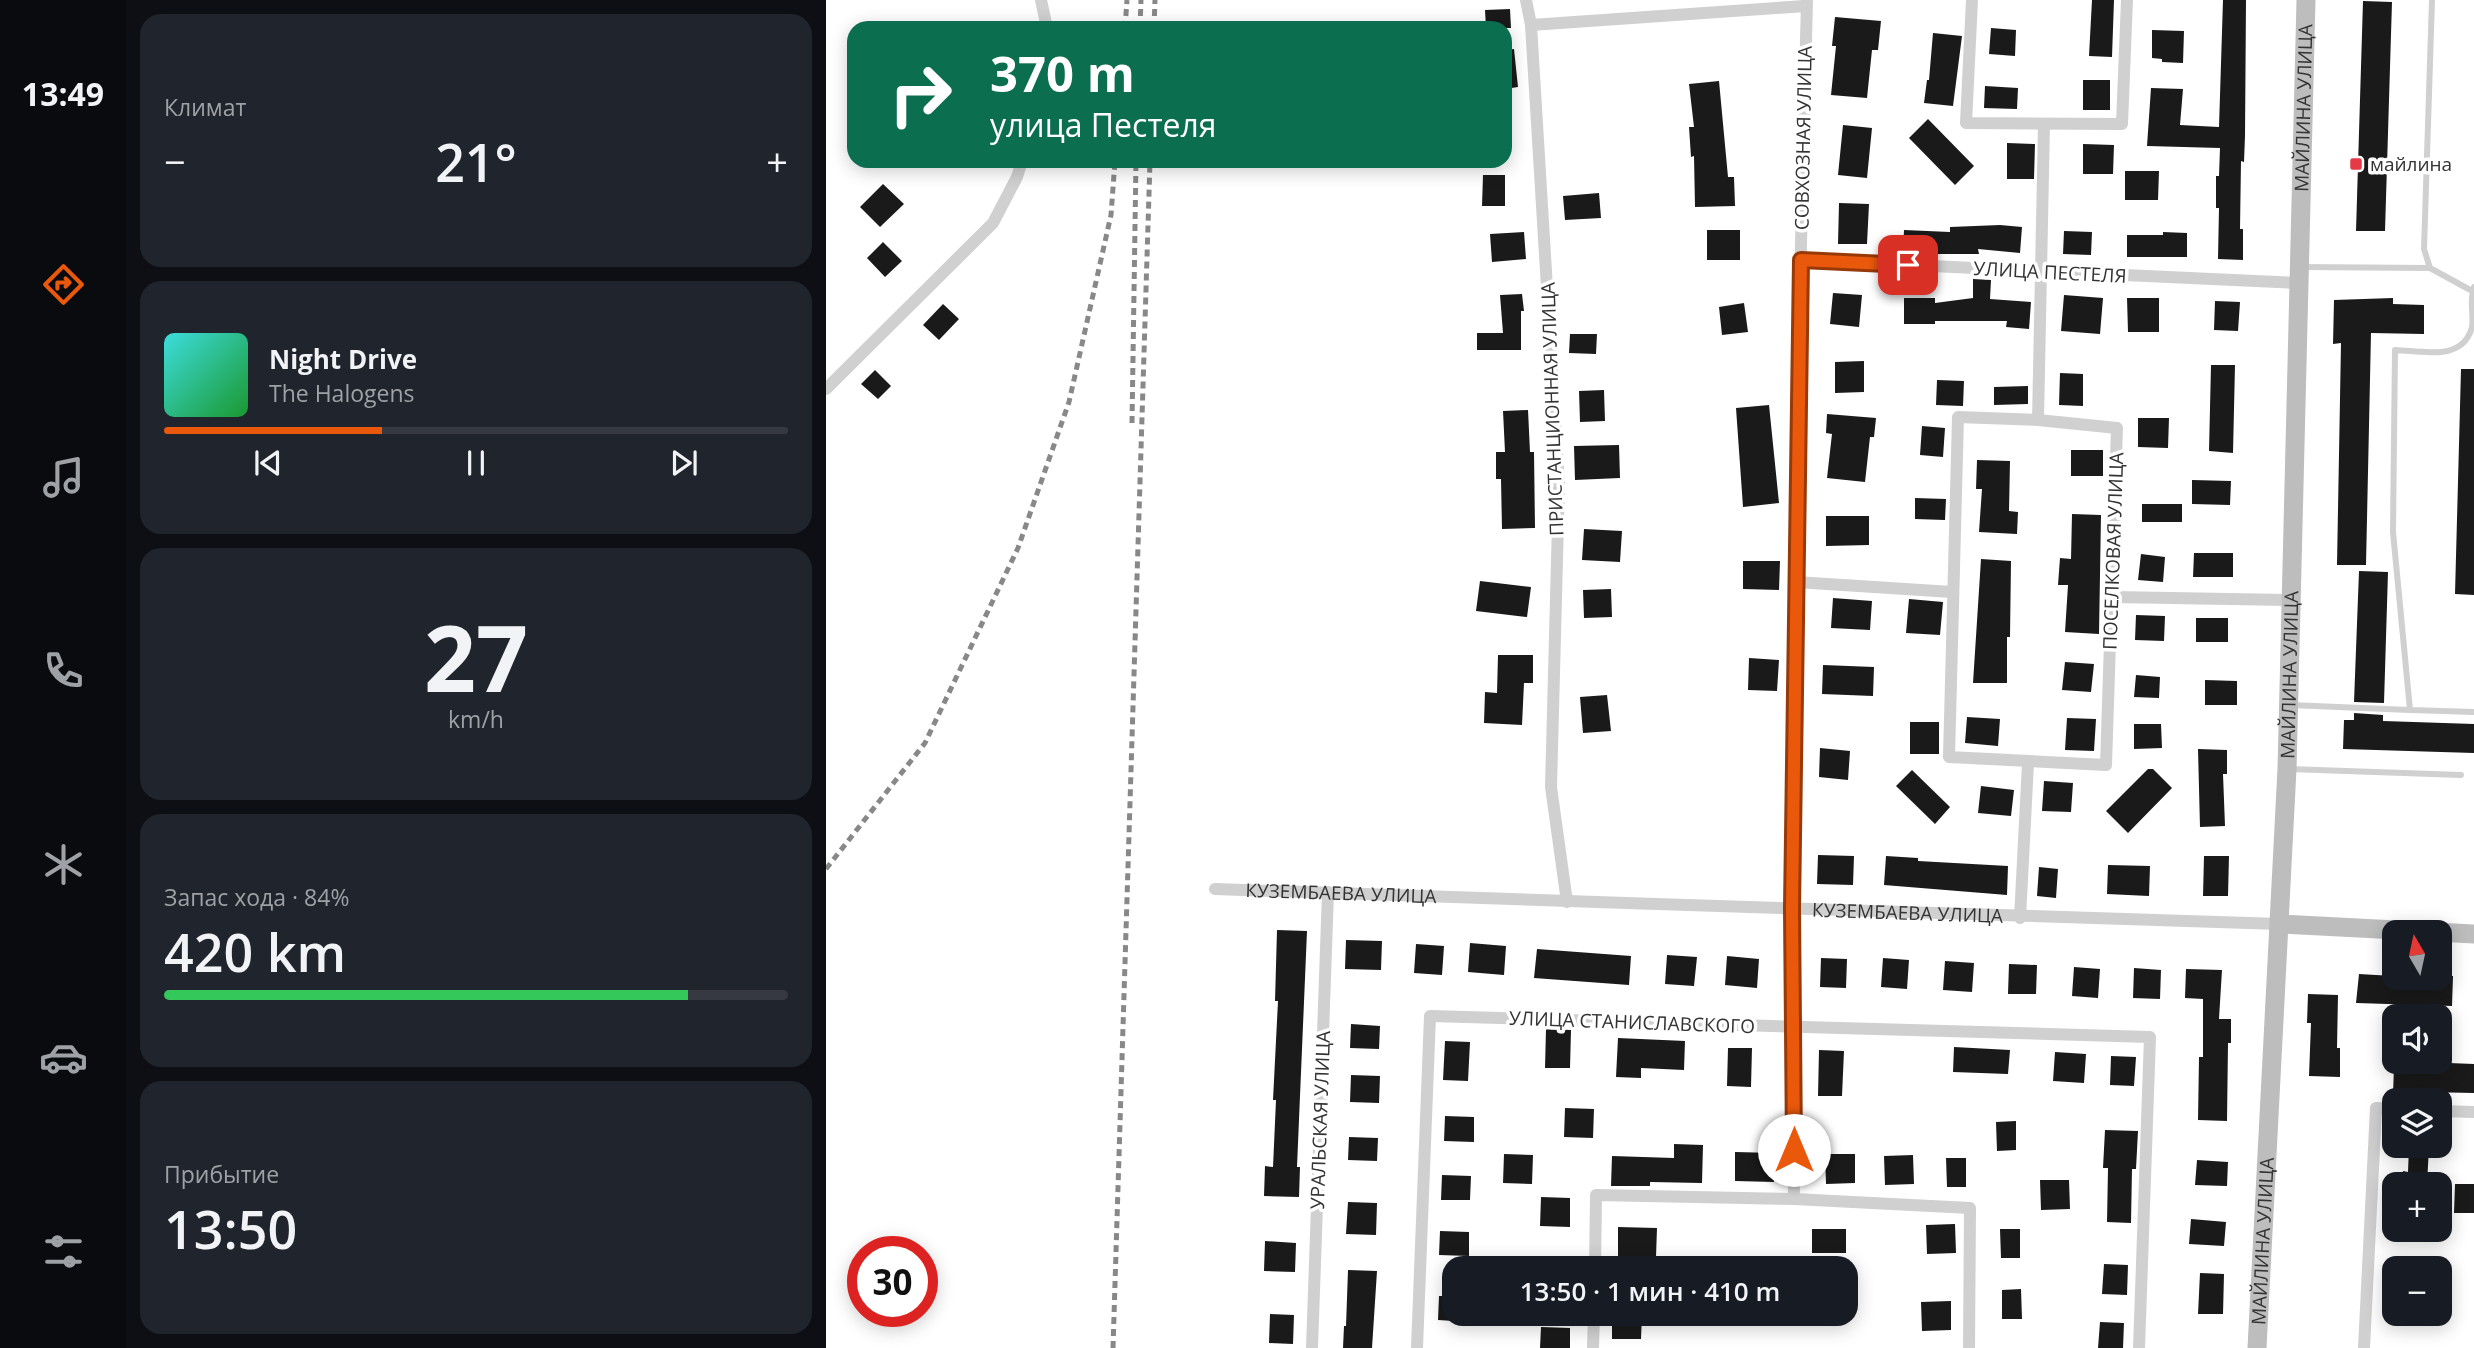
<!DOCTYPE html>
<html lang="ru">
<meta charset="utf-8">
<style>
:root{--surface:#171b24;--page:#20242c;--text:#f1f3f6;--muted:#9ea1a6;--line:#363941;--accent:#ea580c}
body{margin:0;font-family:"Open Sans",sans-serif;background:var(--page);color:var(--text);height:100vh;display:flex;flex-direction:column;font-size:26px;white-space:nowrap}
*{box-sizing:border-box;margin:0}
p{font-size:23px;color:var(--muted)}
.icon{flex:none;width:38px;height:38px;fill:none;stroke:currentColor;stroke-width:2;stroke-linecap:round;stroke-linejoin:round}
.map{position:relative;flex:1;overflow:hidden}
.details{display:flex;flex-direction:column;gap:14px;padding:14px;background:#0d0f14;width:700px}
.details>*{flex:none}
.banner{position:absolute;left:21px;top:21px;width:665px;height:147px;border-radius:21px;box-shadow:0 4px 18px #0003;background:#0b6e4f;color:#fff;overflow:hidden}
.needle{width:46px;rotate:351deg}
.buttons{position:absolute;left:1556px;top:920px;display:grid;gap:14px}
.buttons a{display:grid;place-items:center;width:70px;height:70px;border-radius:14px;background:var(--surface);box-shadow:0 4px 18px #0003;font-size:35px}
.speed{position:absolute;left:21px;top:1236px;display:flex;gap:14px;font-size:35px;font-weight:700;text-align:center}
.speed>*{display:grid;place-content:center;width:91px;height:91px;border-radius:50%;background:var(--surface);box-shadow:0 4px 18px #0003;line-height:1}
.speed .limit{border:10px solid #d22;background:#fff;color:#111}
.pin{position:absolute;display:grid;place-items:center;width:60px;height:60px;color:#fff;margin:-30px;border-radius:14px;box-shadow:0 4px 10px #0006}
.me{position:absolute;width:77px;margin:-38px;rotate:0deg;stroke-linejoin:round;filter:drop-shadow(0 0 5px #0008)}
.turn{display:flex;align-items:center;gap:24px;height:147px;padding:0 28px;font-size:32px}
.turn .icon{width:91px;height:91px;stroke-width:2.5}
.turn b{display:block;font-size:49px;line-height:60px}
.big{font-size:52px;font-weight:600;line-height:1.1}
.details .tile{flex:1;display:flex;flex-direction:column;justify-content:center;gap:10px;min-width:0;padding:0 24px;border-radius:21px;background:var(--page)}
.details .dial{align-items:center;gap:0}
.dial b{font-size:91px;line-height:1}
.song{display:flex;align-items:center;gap:21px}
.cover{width:84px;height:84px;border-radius:10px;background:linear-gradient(135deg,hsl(180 70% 55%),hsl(130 70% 35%))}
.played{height:7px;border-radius:4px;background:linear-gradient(90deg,var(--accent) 35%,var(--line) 35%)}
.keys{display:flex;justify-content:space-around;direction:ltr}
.heat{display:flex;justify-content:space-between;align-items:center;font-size:38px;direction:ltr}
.charge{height:10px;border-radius:5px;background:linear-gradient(90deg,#34c759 84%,var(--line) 0)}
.trip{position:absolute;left:616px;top:1256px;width:416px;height:70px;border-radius:21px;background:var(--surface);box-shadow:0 4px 18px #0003;font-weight:600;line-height:70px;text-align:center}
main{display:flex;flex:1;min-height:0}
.tabs{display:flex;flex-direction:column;width:126px;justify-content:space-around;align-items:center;background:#090b0e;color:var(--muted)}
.tabs .icon{width:49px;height:49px}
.tabs .current{color:var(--accent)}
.tabs b{font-size:32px;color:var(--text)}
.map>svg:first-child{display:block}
.building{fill:#1a1a1a}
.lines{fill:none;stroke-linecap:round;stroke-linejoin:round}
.lane{stroke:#d0d0d0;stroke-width:6}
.street{stroke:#d0d0d0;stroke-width:12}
.secondary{stroke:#bdbdbd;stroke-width:19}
.rail{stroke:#888;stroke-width:5;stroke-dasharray:7 5;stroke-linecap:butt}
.route-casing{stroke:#983908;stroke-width:18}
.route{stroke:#ea580c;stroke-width:12}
.poi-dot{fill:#e63946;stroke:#fff;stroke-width:2.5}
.labels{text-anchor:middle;stroke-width:7;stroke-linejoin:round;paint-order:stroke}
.street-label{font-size:19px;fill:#333;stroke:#fff}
.poi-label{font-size:19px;fill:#333;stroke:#fff;text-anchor:start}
</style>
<main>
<nav class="tabs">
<b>13:49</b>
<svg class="icon current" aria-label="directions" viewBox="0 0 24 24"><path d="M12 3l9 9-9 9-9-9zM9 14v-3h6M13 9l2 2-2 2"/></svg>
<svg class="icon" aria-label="music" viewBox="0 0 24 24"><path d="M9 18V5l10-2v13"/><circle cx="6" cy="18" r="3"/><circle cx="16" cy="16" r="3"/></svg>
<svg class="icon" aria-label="phone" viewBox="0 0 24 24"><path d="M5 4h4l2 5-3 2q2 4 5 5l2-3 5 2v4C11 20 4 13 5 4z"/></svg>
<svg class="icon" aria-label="climate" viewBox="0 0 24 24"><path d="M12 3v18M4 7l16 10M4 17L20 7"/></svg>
<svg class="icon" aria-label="car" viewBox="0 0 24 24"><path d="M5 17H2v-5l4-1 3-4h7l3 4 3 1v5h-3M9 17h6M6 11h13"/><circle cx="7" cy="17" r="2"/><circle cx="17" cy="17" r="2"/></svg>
<svg class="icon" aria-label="filters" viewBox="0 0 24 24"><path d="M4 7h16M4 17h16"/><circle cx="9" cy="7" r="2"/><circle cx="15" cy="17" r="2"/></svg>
</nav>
<section class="details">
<div class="tile"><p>Климат</p>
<div class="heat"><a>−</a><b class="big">21°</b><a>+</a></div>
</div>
<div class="tile">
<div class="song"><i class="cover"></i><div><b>Night Drive</b><p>The Halogens</p></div></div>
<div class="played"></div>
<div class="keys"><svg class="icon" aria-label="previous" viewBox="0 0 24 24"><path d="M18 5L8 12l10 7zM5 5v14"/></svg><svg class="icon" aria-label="pause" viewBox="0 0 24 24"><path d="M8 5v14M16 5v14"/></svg><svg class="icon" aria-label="next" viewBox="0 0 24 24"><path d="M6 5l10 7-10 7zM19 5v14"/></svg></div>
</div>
<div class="tile dial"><b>27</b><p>km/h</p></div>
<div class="tile"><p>Запас хода · 84%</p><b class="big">420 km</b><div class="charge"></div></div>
<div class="tile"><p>Прибытие</p><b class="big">13:50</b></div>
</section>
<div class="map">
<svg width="1648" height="1348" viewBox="0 0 1648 1348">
<rect width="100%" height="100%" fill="#fff"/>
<path class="building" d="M1266 0H1288L1286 57 1263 56Z
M1397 0H1420L1419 136 1418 162 1415 161 1414 229H1417V260L1392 259 1393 208H1390V176H1393L1394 148 1321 146 1325 88 1357 89 1354 125 1393 127Z
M1537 1 1566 2 1559 231H1530Z
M684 9 685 28H660L659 10Z
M1009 17 1055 21 1052 50H1046L1041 98 1005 95 1010 46H1006Z
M1165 28 1190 30 1189 56 1163 54Z
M1326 30 1358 31 1357 63 1336 62V59L1326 58Z
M1107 33 1136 36 1127 106 1098 103 1101 80H1103Z
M688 49 692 87 679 89V50Z
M1257 80H1284V110H1257Z
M893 81 902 177H908L909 206 869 207 868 156 865 157 863 127H868L863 84Z
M1159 86 1192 88 1191 109 1158 108Z
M1102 119 1148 166 1129 185 1083 138Z
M1017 125 1046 128 1041 178 1012 175Z
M1181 143 1209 144 1208 179H1181Z
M1257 144 1288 145 1287 174H1257Z
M1299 171H1333L1332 200H1299Z
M657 175H679V206H656Z
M57 184 78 204 54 227 34 207Z
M773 193 775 218 739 220 737 196Z
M1013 203 1043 204 1041 244H1012Z
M1174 225 1196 227 1194 253 1152 249 1153 254H1077L1078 230 1124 232V227Z
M881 230H914V260H881Z
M1238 231 1266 232 1265 255 1237 254Z
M698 232 700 259 666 262 664 234Z
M1337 232 1361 233V257H1301V235H1337Z
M57 242 76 261 59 277 41 258Z
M1147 279 1165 280 1164 299 1205 302 1203 329 1180 327 1181 321H1109V324H1078V298H1109V303L1147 298Z
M1007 293 1036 295 1033 327 1004 324Z
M696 294 698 311H695V350H651V333H677L674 295Z
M1238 295 1277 298 1274 334 1235 331Z
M1301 298H1333V332H1302Z
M1567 298V304L1598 305V334L1545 333 1540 565H1511L1515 343 1507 344 1508 300Z
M1389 301 1414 302 1412 331 1388 330Z
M918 303 922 332 896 335 893 307Z
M117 304 133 319 113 340 97 325Z
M744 334H771L770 354 743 353Z
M1038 361V392L1009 393V362Z
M1385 365H1409L1407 453 1383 451Z
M1635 369H1648V595L1629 594Z
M49 370 65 386 52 399 35 384Z
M1234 373 1257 374V406L1233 405Z
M1111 380 1138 381 1137 406 1110 405Z
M1202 386V404L1168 405V387Z
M778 390 779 421 754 422 753 391Z
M943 405 953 503 917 507 910 408Z
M702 410 704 452H708L709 528 676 529 675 479H670V452H679L677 411Z
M1001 414 1050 418 1048 437H1044L1039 482 1001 478 1006 434 1000 433Z
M1312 418H1343L1342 448 1312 447Z
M1096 426 1119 428 1117 457 1094 455Z
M793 445 794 478 749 480 748 446Z
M1245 450H1277V476H1245Z
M1151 460 1184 461 1183 511 1192 512 1191 534 1153 532 1156 489H1150Z
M1366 480 1405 481 1404 505 1366 504Z
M1089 498 1120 499 1119 520 1089 519Z
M1316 504H1356V522H1316Z
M1246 514 1275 515 1273 634 1239 632 1242 585H1232L1234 558 1245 559Z
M1000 516H1043V545L1000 546Z
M758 529 796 531 794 562 756 560Z
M1368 553H1407V577H1367Z
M1315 554 1339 557 1337 582 1312 580Z
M1155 559 1185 561 1184 637H1181V683H1147Z
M917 561H954L953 590 917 589Z
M1533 571 1562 572 1558 703 1528 702Z
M654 581 705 587 701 617 650 611Z
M785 589 786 617 758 618 757 590Z
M1007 598 1046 601 1044 630 1005 628Z
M1083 599 1117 602 1114 635 1080 633Z
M1310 615 1339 616 1338 641 1309 640Z
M1370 618H1402V642H1370Z
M672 655H707V683H698L696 725 658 723 659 692 671 693Z
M923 658 953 660 951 691 922 690Z
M1239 662 1268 664 1265 692 1236 690Z
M997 665 1048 667 1047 696 996 694Z
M1310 675 1334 677 1333 698 1308 697Z
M1379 680 1411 681V705H1379Z
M781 695 785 731 757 733 754 697Z
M1528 713 1557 715V721L1648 724V753L1517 749 1518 720H1528Z
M1141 717 1174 719 1172 746 1139 743Z
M1241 718 1270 719 1268 751 1239 750Z
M1084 722H1113V754H1084Z
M1308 724H1335L1336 748 1308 749Z
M994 748 1024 751 1022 780 993 777Z
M1372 749 1401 750V774H1397L1399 826 1374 827Z
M1322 769H1327L1346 788 1302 833 1280 811Z
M1086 770 1124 807 1109 824 1070 786Z
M1218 781 1247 783 1245 812 1216 811Z
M1155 786 1188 790 1185 816 1152 813Z
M992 855 1028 856 1027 885 991 884Z
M1060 856 1092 858V861L1182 866 1181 895 1058 885Z
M1378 856H1403L1402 896H1377Z
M1282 865 1324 866 1323 896 1281 894Z
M1213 867 1232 869 1230 898 1211 896Z
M451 930 481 931 471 1167H474L473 1197 438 1196 439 1166 447 1167 450 1100H447L452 1001H449Z
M520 940 556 941 555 970 519 969Z
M644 943 680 946 678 975 642 972Z
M590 944 618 946 616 975 588 973Z
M711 949 805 956 803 985 708 978Z
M841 955 871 957 868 986 839 984Z
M901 956 933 959 931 988 899 985Z
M995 958 1021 959 1020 988 994 987Z
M1057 958 1083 960 1081 989 1055 987Z
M1119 961 1148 963 1146 992 1117 990Z
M1183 964 1211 965 1210 994H1182Z
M1248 967 1274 969 1272 998 1246 996Z
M1308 968 1335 970 1334 999 1307 998Z
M1360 969 1396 970 1393 1019H1405V1043H1402L1401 1121 1372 1120 1373 1057H1377V999L1359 998Z
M1533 974 1567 976V978L1627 976 1626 1006 1530 1003Z
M1482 994 1512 995 1511 1048H1514V1077L1483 1076 1485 1023H1481Z
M525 1024 554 1026 553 1049 524 1048Z
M720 1029 745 1030 744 1068H719Z
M792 1038 859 1041 858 1070 815 1068V1078L790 1077Z
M619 1041 644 1042 642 1081 617 1080Z
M1128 1047 1184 1050 1182 1074 1127 1072Z
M902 1048H926L925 1087 901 1086Z
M993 1050 1018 1051 1016 1096H992Z
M1229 1052 1260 1054 1258 1083 1227 1081Z
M1285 1056 1310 1057 1308 1086 1284 1085Z
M1623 1063 1648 1064V1093L1598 1092V1096L1567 1095 1568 1066 1623 1067Z
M525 1075 554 1076 553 1103 524 1102Z
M739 1108 768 1109 767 1138 738 1137Z
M619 1116 648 1117V1142L618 1141Z
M1190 1121V1150L1171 1151 1170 1122Z
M1279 1130 1312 1131 1310 1169H1306L1305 1223 1281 1222 1282 1168H1277Z
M523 1137 552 1138 551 1161 522 1160Z
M848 1144 877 1145 876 1183 824 1182V1186H785L786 1156 848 1158Z
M1583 1146H1603L1601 1185H1576L1577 1171 1582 1172Z
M909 1152 949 1153 948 1182 909 1181Z
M678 1154 707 1155 706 1184 677 1183Z
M999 1154H1029V1183L1000 1184Z
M1087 1155 1088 1184 1059 1185 1058 1156Z
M1120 1158H1140V1187H1121Z
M1371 1160 1402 1162 1401 1186 1369 1185Z
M616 1175 645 1176 644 1200H615Z
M1214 1180H1243L1244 1209 1215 1210Z
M1629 1184H1648V1213H1628Z
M715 1197 744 1198V1227L714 1226Z
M522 1202 551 1203 550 1235 520 1234Z
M1365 1219 1400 1222 1398 1246 1363 1244Z
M1129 1224 1130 1253 1101 1254 1100 1225Z
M792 1227 831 1228 830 1257 792 1256Z
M986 1229H1020V1253H986Z
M1174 1229H1194V1258H1175Z
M614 1231 643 1232V1256L613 1255Z
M439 1241 470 1243 469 1272 438 1271Z
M1278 1264 1302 1265 1301 1295 1276 1294Z
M522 1270 551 1271 546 1348H517L518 1326H520Z
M1374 1273 1398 1274 1397 1314H1372Z
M1195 1289 1196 1319H1176V1290Z
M613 1296H628V1321L612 1320Z
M1125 1301V1330L1096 1331 1095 1302Z
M444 1314 468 1315 467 1344 443 1343Z
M786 1314H816L815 1339H786Z
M1274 1322 1298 1323 1297 1348H1272Z
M715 1327 744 1328V1348H714Z"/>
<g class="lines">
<path class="lane" d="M1475 267 1604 268 1648 292
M1604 268 1598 249 1606 0
M1464 705 1584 710 1567 532 1569 350C1597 351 1637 362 1646 327 1648 314 1643 300 1648 287
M1584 710 1648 712
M1463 769 1635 775"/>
<g class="street">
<path d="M215 0 221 28"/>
<path d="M700 0 705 25 733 485 725 787 741 902"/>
<path d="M1146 0 1140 123 1296 124 1301 0"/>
<path d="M705 25 979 6"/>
<path d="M975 260 1473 283"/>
<path d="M0 389 167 223 191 177 196 161"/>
<path d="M1132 417 1212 420 1291 428 1280 765 1123 757Z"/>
<path d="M1212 420 1218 124"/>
<path d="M970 582 1126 592"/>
<path d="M1286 597 1464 600"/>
<path id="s1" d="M389 889C744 900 1099 915 1454 924"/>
<path d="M1194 918 1202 763"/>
<path d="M1614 1111 1648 1112"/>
<path d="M968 1199 966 908 974 285 981 0"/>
<path d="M769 1269 770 1195 968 1199 1144 1208 1143 1348"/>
<path d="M486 1348 502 892"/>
<path d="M591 1348 604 1016 1324 1037 1313 1348"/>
<path d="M767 1348 768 1314"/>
<path d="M1538 1348 1550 1108 1568 1109"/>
</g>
<g class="secondary">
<path d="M1454 924 1648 934"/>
<path id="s2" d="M1431 1348 1461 769 1480 0"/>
</g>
<path class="rail" d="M299 28 301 0
M314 28 315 0
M328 28 329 0
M306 423 310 161
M0 869 99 743 192 548 243 402 285 215 289 161
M287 1348 324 161"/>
</g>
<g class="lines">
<g class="route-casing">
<path id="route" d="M968 1150 966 908 975 260 1082 265"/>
</g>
<use href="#route" class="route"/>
</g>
<rect class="poi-dot" x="1523" y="157" width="14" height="14" rx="3.5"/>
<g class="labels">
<g class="street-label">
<text dy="7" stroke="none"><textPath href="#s2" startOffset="1241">МАЙЛИНА УЛИЦА</textPath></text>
<text transform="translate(977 138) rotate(-89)" y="7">СОВХОЗНАЯ УЛИЦА</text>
<text transform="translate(1224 272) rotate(3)" y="7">УЛИЦА ПЕСТЕЛЯ</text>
<text transform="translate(726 409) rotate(-92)" y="7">ПРИСТАНЦИОННАЯ УЛИЦА</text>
<text transform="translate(1287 551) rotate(-88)" y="7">ПОСЕЛКОВАЯ УЛИЦА</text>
<text dy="7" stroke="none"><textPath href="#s2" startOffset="674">МАЙЛИНА УЛИЦА</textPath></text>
<text dy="7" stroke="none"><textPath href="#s1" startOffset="126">КУЗЕМБАЕВА УЛИЦА</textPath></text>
<text dy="7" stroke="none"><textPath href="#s1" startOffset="693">КУЗЕМБАЕВА УЛИЦА</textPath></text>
<text transform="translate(806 1022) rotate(2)" y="7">УЛИЦА СТАНИСЛАВСКОГО</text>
<text transform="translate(494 1120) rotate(-88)" y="7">УРАЛЬСКАЯ УЛИЦА</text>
<text dy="7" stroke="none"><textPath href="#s2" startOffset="107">МАЙЛИНА УЛИЦА</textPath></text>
</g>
<g class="poi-label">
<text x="1544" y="171">майлина</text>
</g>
</g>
</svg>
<div class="buttons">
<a><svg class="needle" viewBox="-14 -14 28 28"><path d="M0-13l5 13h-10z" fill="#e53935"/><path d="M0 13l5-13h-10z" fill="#9ea1a6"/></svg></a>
<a><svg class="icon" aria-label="sound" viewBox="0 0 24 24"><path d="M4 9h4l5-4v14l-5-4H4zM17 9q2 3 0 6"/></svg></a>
<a><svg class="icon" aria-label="layers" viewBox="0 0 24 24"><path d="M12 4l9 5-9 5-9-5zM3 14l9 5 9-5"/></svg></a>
<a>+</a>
<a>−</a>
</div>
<div class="speed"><div class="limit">30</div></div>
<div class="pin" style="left:1082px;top:265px;background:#d93025"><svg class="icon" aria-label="arrive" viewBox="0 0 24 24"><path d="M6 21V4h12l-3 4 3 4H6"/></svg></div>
<svg class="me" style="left:968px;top:1150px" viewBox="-20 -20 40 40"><circle r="19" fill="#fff"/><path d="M0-13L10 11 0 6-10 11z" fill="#ea580c"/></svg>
<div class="trip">13:50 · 1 мин · 410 m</div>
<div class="banner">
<div class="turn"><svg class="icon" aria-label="right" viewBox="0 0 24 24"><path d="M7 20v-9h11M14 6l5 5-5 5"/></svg><div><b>370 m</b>улица Пестеля</div></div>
</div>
</div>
</main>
